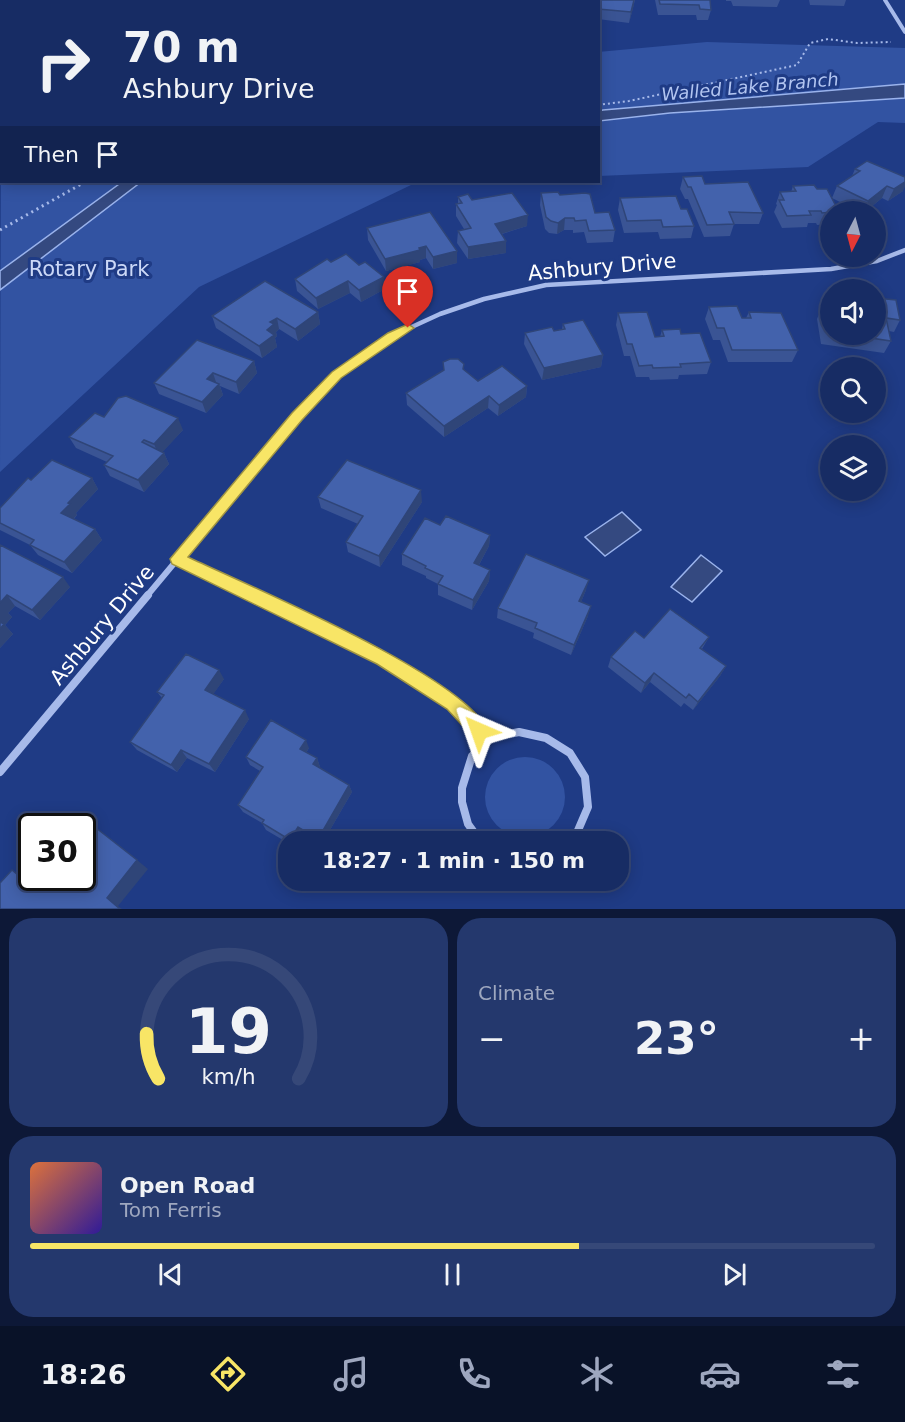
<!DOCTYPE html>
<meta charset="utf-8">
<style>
:root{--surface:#172c64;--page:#24386d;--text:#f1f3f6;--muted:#9ea7bf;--line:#364878;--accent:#f8e566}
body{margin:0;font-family:"DejaVu Sans",sans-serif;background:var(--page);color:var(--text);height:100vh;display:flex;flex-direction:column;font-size:22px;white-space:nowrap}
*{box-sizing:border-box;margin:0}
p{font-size:20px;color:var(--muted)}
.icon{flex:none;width:33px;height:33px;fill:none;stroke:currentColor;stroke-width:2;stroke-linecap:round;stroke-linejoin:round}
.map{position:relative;height:909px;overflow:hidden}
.side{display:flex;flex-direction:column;gap:9px;padding:9px;background:#0d1837;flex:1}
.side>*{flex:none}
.hud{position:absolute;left:0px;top:0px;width:600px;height:183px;box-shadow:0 3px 15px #0003,0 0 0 2px var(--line);background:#172c64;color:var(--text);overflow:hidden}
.needle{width:39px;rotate:186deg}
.buttons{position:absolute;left:820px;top:201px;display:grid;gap:12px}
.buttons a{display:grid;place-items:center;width:66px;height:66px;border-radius:50%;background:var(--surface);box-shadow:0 3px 15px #0003,0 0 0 2px var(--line);font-size:30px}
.speed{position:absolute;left:18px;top:813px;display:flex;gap:12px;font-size:30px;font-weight:700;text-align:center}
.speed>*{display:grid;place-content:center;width:78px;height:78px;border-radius:50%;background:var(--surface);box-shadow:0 3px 15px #0003,0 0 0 2px var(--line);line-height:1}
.speed .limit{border:3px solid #111;border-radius:9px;background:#fff;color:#111}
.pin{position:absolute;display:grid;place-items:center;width:51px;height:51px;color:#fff;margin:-62px -26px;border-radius:50% 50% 50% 0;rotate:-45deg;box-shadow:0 0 6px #0007}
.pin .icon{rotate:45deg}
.me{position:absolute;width:66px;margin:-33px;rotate:317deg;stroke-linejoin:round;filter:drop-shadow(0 0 4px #0008)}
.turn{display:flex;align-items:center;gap:21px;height:126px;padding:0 24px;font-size:27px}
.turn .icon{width:78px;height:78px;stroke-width:2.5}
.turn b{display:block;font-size:42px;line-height:51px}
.then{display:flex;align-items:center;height:57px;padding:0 24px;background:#0003;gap:12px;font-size:22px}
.big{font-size:45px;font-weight:800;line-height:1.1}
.side .tile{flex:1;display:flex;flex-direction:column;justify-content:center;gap:9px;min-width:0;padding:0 21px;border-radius:24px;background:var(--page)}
.side .dial{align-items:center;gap:0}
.dial svg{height:156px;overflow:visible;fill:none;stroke:var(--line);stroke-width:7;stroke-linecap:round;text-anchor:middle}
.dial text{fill:var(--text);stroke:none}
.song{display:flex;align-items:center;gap:18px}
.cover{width:72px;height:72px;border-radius:9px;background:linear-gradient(135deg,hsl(20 70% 55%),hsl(250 70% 35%))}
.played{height:6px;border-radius:3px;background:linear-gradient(90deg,var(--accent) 65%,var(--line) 65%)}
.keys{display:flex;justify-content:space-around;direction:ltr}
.heat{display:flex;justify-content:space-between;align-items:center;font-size:33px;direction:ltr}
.side .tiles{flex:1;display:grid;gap:9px;grid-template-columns:1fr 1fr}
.tile:last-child{grid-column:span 2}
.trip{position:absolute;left:278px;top:831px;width:351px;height:60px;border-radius:24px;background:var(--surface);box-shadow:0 3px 15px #0003,0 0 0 2px var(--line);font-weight:800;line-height:60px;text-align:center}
.tabs{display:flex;height:96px;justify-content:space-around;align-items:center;background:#091228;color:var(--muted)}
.tabs .icon{width:42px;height:42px}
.tabs .current{color:var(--accent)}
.tabs b{font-size:27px;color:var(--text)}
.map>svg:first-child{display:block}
.green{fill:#3253a2}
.water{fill:#344980;stroke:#9ab3ec;stroke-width:1.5}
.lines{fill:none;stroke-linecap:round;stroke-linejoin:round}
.path-far1{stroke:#a7baea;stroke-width:2;stroke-dasharray:2 3;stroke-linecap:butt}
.path{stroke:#a7baea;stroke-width:3;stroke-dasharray:2 4;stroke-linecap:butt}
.minor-far3{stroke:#a7baea;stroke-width:4}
.minor-far2{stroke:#a7baea;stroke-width:4.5}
.minor-far1{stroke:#a7baea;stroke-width:6}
.minor{stroke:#a7baea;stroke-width:8}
.wall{fill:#3a5494}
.shaded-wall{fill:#2f4578}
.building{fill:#4362ac;stroke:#2f4578;stroke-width:1.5}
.route{fill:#f8e566;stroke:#a19542;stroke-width:1.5}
.labels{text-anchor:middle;stroke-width:6;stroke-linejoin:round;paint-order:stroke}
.far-water-label{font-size:18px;font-style:italic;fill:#b2c5f1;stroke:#1f3b85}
.street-label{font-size:21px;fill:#fff;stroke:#1f3b85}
.park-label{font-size:21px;fill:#cbd8f7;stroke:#1f3b85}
</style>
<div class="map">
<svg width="905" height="909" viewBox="0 0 905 909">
<rect width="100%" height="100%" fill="#1f3b85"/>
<path class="green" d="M707 42 905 48V123L878 122 808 167 599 176 598 52Z
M1 118 2 182H491L411 185 199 287 0 472Z
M485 797a40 40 0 1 1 80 0a40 40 0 1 1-80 0Z"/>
<path class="water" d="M905 84V98L670 113 599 121V111L603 110Z
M122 182H141L0 290V271Z
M622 512 641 530 605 556 585 537Z
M701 555 722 571 692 602 671 587Z"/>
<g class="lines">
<path class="path-far1" d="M598 105 629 101 797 65 810 43 828 39 857 43 891 42"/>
<path class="path" d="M0 230 85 182"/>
<path class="minor-far3" d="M885 0 905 32
M22 2 25 0"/>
<path class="minor-far2" d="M373 350 392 336 440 314 484 299 546 285 831 269 877 261 905 250"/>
<path class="minor-far1" d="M177 559 255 597
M146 597 297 416 337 375 375 348"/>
<path class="minor" d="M252 595C336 636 427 668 487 742
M0 772 148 595
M481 842 468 824 462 802V788L472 756 493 737 519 732 546 738 570 753 585 777 588 807 573 842"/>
</g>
<path class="wall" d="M582 0H635L629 23 598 19V2Z
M655 0H710L711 10 708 20H697L696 15H658Z
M726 0H780L777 7 733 6 731 1H726Z
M809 0H846L844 6 810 5Z
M855 169 903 191 888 201 882 198 865 212H860L832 198 837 186 852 176Z
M683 177 705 184 763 213 759 224H734L730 236 704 237 688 199H685L680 189Z
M793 186 831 212V224L817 225 816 223H808L807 227 782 228 774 212 777 205 776 204 780 192H791Z
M541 193 560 195 595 213 615 230 613 242 587 243 584 232 573 233V230H564L557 234 549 233 545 229 540 205Z
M458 197 472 200 527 226 502 234 506 241V253L468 259 457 243 458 231 464 229 456 216V204H458Z
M620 198 681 209 694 226 691 238 660 239 658 232 624 233 618 210Z
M367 228 457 251V263L433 269 426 258 420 260V262L386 271 368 240Z
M331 262 359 265 384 277 385 289 361 302 350 293 318 309 297 291 295 279Z
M876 298 900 320 894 332 889 331 891 341 884 353 821 344 817 319 822 307 831 308V334H876Z
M709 307 742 318H746L749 312 798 350 792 362H728L720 340H713L705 319Z
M318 312 320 324 298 341 279 329 276 332 277 336 275 338 277 347 262 358 216 328 212 316Z
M618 313 655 337H660L662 330 681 334 711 362 707 374 679 375 678 379 650 380 649 377H636L630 356H624L616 325Z
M563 324 603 355 601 367 542 380 524 344 525 333 554 331 562 329Z
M254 361 257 373 239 394 220 386 223 395 206 413 159 394 154 383Z
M464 370 478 381 527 386 526 397 498 416 488 408 444 437 407 405 406 393Z
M104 417 183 430 162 452 164 453 169 464 144 492 110 476 104 465 107 462 76 448 69 437Z
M92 478 98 489 76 513 77 515 74 519 95 529 102 540 72 573 38 555 30 545 0 530V508L31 480Z
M318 497 422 502 380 567 348 552 346 542 358 524 321 508Z
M440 525 490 535 489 546 479 565 490 570 489 581 472 610 438 595V584L426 578V576L402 565V554Z
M0 545 70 587 40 620 15 606 8 613 12 617 5 625 13 634 0 648Z
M586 590 581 602 588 616 571 655 533 638 534 633 497 618 498 608Z
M709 637 702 649 726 666 720 676 693 710 684 703 681 707 650 682 641 693 608 667 611 657 644 638Z
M224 679 213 694 249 719 215 772 187 758 177 772 137 750 130 742 162 698 157 692Z
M309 748 306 753 317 758 320 767 319 768 349 785 352 792 323 842H314L301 834 297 842H288V843L266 830 262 823 243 812 238 805 260 771 250 765 246 757Z"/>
<path class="shaded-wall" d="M104 0H125L122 2H102Z
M634 0V5L629 23 631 12Z
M2 70V84L0 85V71Z
M905 182V187L903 191 888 201 894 189Z
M887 186 882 198 865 212H864L868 201Z
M528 215 527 226 494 236 495 224Z
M565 218 564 230 557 234 558 223Z
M506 241V253L468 259V247Z
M426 246V258L420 260V262L386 271 385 259Z
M457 251V263L433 269V257Z
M384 277 385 289 361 302 359 290Z
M348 281 350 293 318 309 316 298Z
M318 312 320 324 298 341 295 329Z
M277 318 279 329 276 332 277 336 275 338 277 347 262 358 259 346 270 322Z
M603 355 601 367 542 380 544 368Z
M254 361 257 373 239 394 236 382Z
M213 373 217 385 207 379Z
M219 384 223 395 206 413 202 402Z
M527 386 526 397 498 416 499 405Z
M489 396 488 408 444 437V426Z
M178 418 183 430 159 456 154 444Z
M164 453 169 464 144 492 138 480Z
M92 478 98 489 76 513 77 515 68 524 61 513 68 503Z
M421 490 422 502 380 567 379 556Z
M95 529 102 540 72 573 64 562Z
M490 535 489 546 474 574V563Z
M490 570 489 581 472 610 473 600Z
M63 577 70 587 40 620 32 610Z
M589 580 586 590 577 612 579 601Z
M7 595 15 606 8 613 12 617 5 625 13 634 0 648V603Z
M591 606 588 616 571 655 574 645Z
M726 666 720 676 693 710 698 702Z
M219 670 224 679 210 699 205 690Z
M654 673 650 682 641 693 645 683Z
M245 710 249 719 215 772 209 764Z
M306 740 309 748 303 757 300 749Z
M181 750 187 758 177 772 171 765Z
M317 758 320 767 316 772 313 764Z
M349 785 352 792 323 842H319L318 839Z
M298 827 301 834 297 842H291L290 840Z
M137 860 148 869 118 906 122 909H120L107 898Z
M12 870 27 879 53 900 38 892Z"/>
<path class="building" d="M68 0H104L102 2H65Z
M582 0H634L631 12 598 9V2H583L582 1Z
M659 0H710L711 10 700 9 699 5 660 4Z
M0 43H2V70L0 71Z
M867 161 905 177V182L894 189 887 186 868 201 837 186 860 171 855 169Z
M702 176 705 184 748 182 763 213 729 212 734 224 707 225 691 187H688L683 177Z
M814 185 817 189H827L839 212H831L822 213 821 211H809L811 215 787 216 779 200H784L780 192 796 191 793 186Z
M558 192 560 195 585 193 590 194 595 213 609 212 615 230 589 231 586 220 575 221 574 218H565L558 223 551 221 546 217 541 193Z
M512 193 528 215 495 224 506 241 468 247 458 231 471 228 456 204 462 203 458 197 468 194 472 200Z
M676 196 681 209H687L694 226 663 227 661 220 627 221 620 198Z
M430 212 457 251 433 257 426 246 419 248 420 250 385 259 367 228Z
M346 254 359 265 365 262 384 277 359 290 348 281 316 298 295 279 327 259 331 262Z
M265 281 318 312 295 329 277 318 270 322 274 324 267 330 274 335 259 346 212 316Z
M876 298 896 300 900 320 886 318 891 341 844 334H876Z
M737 306 742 318H751L749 312 781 313 798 350H732L724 328H717L709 307Z
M822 307 831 308V333L826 332Z
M647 312 655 337 664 336 662 330 680 329 681 334 700 333 711 362 680 364 681 367 653 368 652 365 639 366 632 344H627L618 313Z
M583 320 603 355 544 368 525 333 552 327 554 331 565 329 563 324Z
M197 340 254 361 236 382 213 373 207 379 219 384 202 402 154 383Z
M450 359H458L464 364 463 369 478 381 502 366 527 386 499 405 489 396 444 426 406 393 444 370 443 362Z
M126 396 178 418 154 444 144 440 142 442 164 453 138 480 104 465 113 456 69 437 95 413 104 417 118 398Z
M52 460 92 478 68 503 70 504 61 513 95 529 64 562 30 545 34 540 0 523V508L28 478 31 480Z
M347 460 421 490 379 556 346 542 363 516 318 497Z
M446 516 490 535 474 563 490 570 473 600 438 584 443 576 425 568 426 566 402 554 425 518 440 525Z
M0 545 63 577 32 610 7 595 0 603Z
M526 554 589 580 579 601 591 606 574 645 535 628 537 623 498 608Z
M670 609 709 637 700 648 726 666 698 702 689 694 686 698 654 673 645 683 611 657 635 631 644 638Z
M0 622 4 624 0 629Z
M186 654 219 670 205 690 245 710 209 764 181 750 171 765 130 742 164 695 157 692Z
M271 720 306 740 300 749 317 758 313 764 349 785 318 839 298 827 290 840 262 823 264 820 238 805 263 767 246 757Z
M91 824 137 860 107 898 120 909H0V883L12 870 38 892 48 880 46 878H82V835Z"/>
<path class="route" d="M408 324 414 328 341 378 302 420 188 557C249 586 465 676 488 731L485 737 479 740 473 737 447 709 377 664 172 564 170 559 292 413 332 372 388 333Z"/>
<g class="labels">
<g class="far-water-label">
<text transform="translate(750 87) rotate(-5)" y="6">Walled Lake Branch</text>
</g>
<g class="street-label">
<text transform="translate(602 267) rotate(-5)" y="7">Ashbury Drive</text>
<text transform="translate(102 625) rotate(-50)" y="7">Ashbury Drive</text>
</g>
<g class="park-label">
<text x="89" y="276">Rotary Park</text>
</g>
</g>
</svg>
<div class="buttons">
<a><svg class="needle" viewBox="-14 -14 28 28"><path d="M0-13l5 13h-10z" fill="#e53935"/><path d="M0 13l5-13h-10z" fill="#9ea7bf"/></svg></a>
<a><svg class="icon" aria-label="sound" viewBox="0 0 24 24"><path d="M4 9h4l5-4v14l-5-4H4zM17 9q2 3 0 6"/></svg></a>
<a><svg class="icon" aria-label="search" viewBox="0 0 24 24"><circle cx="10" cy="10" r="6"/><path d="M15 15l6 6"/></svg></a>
<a><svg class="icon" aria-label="layers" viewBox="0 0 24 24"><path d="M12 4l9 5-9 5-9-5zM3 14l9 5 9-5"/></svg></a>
</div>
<div class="speed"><div class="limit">30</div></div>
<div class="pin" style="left:408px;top:328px;background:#d93025"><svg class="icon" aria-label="arrive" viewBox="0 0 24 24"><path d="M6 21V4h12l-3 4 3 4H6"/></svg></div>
<svg class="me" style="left:479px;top:731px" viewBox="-20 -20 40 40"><path d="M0-17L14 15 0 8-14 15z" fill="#f8e566" stroke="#fff" stroke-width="4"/></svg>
<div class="trip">18:27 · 1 min · 150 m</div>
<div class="hud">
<div class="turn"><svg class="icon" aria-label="right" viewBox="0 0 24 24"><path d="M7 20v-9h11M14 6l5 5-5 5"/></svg><div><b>70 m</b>Ashbury Drive</div></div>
<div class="then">Then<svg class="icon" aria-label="arrive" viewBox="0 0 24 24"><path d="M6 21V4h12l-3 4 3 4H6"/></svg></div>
</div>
</div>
<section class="side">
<div class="tiles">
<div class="tile dial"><svg viewBox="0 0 100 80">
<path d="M14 69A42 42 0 1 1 86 69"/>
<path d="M14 69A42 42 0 0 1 8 46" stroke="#f8e566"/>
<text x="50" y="56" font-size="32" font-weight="700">19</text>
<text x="50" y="72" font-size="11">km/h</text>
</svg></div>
<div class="tile"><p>Climate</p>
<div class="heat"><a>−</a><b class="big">23°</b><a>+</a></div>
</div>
<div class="tile">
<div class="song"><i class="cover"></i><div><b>Open Road</b><p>Tom Ferris</p></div></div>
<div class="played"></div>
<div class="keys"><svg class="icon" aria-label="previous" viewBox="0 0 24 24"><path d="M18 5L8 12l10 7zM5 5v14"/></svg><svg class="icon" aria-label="pause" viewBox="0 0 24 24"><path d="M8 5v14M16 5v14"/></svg><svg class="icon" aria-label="next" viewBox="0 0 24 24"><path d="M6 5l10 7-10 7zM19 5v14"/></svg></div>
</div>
</div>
</section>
<nav class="tabs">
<b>18:26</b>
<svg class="icon current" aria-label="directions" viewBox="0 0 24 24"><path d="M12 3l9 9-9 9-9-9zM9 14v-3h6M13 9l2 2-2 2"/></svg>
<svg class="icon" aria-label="music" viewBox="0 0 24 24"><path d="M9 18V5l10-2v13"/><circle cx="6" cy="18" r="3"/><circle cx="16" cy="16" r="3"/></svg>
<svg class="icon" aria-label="phone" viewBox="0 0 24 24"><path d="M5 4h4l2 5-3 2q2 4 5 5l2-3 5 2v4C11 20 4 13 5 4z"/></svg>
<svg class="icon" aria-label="climate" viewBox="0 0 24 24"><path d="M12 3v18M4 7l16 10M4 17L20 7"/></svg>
<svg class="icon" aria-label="car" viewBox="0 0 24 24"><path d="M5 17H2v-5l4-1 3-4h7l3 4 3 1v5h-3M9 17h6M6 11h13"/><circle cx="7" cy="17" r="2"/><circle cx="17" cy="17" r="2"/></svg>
<svg class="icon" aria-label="filters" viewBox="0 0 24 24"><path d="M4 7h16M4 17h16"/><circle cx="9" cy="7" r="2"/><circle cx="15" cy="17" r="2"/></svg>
</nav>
